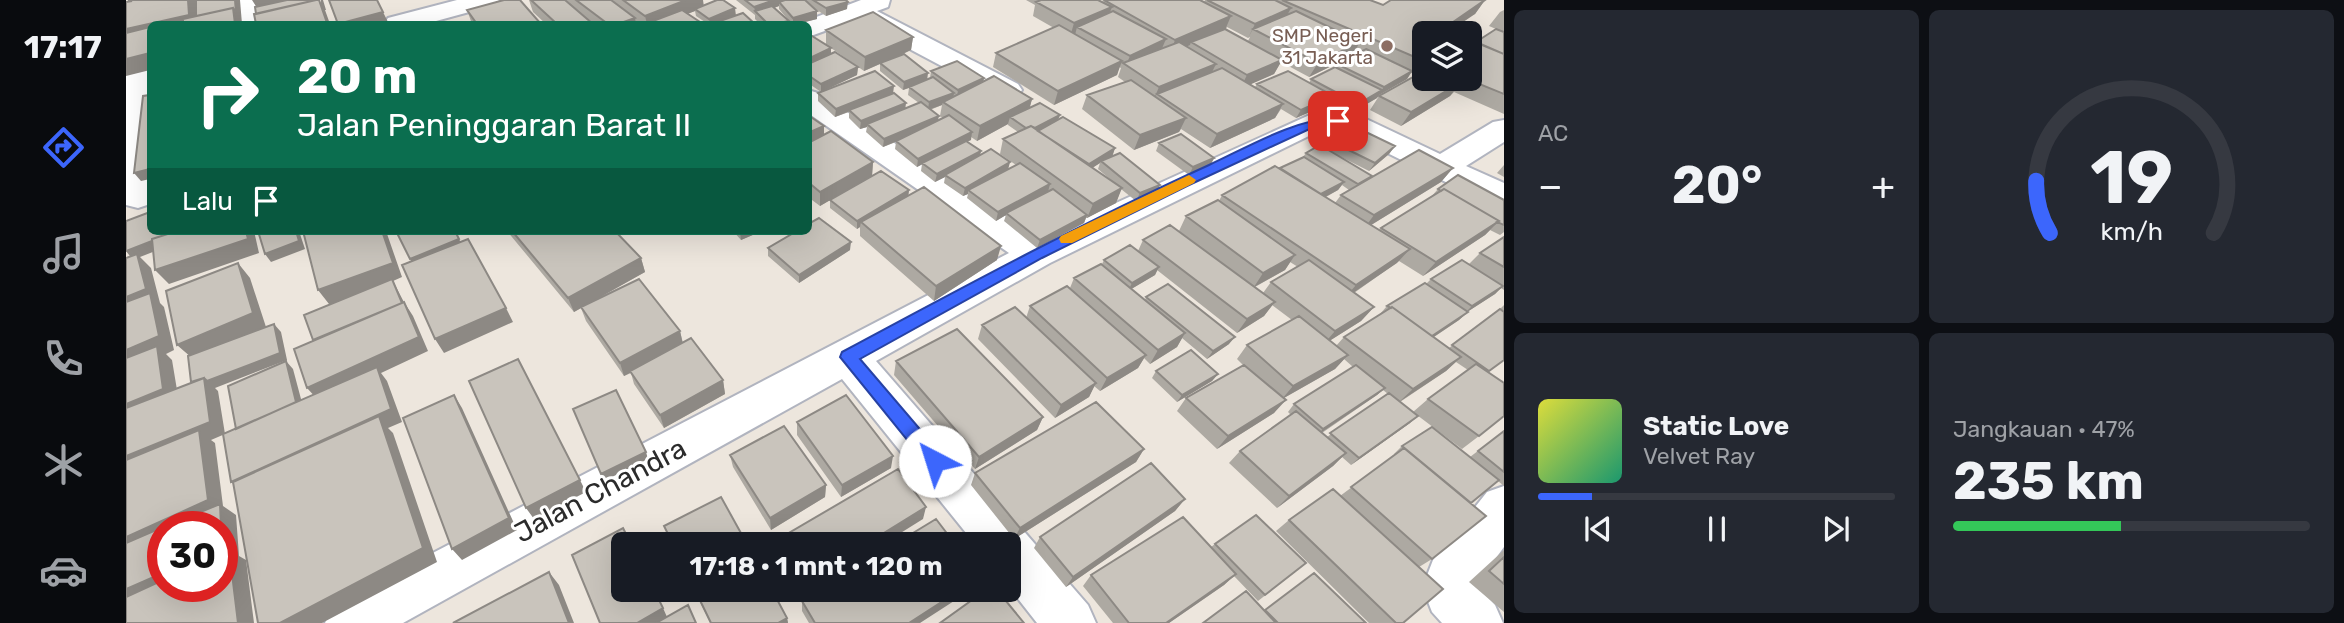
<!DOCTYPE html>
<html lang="id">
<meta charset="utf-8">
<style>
:root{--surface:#171b24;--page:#242831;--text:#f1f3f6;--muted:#9ea1a6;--line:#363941;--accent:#3c66fc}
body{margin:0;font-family:Rubik,sans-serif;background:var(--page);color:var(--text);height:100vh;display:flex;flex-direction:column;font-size:26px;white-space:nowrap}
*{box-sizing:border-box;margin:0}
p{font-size:23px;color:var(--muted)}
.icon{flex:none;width:38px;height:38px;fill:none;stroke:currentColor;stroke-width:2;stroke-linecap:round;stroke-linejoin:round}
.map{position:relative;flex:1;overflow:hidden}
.side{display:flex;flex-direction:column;gap:10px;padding:10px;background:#0d0f14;width:840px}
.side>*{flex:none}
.guide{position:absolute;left:21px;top:21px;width:665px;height:214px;border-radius:10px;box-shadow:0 7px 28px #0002;background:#0b6e4f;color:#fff;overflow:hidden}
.controls{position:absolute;left:1286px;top:21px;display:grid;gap:14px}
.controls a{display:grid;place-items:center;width:70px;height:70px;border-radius:10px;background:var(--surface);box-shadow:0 7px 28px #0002;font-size:35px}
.speed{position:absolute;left:21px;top:511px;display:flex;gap:14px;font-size:35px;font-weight:700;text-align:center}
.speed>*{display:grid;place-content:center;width:91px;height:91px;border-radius:50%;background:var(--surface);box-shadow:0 7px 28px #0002;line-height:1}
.speed .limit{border:10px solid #d22;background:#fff;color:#111}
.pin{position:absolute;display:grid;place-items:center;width:60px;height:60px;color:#fff;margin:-30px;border-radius:14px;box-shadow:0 4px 10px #0006}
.me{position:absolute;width:77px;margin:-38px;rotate:320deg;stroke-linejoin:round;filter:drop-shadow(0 0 5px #0008)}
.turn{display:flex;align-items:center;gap:24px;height:147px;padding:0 35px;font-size:32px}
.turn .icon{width:91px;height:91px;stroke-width:2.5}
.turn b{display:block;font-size:49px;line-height:60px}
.then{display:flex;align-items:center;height:66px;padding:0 35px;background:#0003;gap:14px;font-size:26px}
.big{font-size:52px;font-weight:700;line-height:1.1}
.side .card{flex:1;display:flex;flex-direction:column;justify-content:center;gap:10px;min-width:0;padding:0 24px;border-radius:10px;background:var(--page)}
.side .dial{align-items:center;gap:0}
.dial svg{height:182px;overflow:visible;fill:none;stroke:var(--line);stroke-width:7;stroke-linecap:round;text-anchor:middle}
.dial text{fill:var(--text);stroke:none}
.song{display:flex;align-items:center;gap:21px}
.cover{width:84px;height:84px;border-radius:10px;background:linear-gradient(135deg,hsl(60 70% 55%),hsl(160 70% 35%))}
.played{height:7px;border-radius:4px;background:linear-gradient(90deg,var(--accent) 15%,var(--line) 15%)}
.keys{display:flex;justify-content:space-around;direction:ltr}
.heat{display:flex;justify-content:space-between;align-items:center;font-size:38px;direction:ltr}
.charge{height:10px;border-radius:5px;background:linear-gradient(90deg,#34c759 47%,var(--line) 0)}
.side .tiles{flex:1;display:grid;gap:10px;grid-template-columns:repeat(2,1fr)}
.trip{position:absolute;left:485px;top:532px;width:410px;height:70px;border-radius:10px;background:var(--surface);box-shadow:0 7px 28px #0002;font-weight:700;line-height:70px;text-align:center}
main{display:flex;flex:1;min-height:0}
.tab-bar{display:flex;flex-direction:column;width:126px;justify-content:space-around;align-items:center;background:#090b0e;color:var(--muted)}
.tab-bar .icon{width:49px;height:49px}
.tab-bar .on{color:var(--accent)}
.tab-bar b{font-size:32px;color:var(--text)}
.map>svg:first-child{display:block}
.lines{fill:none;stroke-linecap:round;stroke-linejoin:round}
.minor-casing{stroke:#b1b4bf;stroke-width:4}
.minor{fill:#fff;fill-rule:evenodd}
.wall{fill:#ada9a2;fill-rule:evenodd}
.shaded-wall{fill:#8d8984}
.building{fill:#c9c4bc;stroke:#8d8984;stroke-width:2}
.route{fill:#3c66fc;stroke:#2742a4;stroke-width:2}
.slow{fill:#f59e0b}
.education-dot{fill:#8d6e63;stroke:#fff;stroke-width:2.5}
.labels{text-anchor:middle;stroke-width:6;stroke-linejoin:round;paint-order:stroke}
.far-education-label{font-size:19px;fill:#785e54;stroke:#fff;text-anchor:end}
.near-street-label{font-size:28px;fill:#2b2b2b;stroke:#fff}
</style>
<main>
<nav class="tab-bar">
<b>17:17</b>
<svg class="icon on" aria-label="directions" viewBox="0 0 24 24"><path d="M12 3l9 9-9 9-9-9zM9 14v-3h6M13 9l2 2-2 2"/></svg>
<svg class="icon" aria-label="music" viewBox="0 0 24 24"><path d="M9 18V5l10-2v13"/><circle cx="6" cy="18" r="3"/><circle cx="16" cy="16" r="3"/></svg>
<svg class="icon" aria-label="phone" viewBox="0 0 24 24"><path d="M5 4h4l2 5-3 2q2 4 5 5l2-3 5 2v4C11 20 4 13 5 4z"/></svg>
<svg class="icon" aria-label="climate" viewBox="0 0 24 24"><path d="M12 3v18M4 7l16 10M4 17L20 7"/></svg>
<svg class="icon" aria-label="car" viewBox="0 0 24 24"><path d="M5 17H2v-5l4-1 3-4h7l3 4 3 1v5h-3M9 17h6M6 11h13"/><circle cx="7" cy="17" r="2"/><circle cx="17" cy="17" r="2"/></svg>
</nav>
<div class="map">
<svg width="1378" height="623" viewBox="0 0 1378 623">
<rect width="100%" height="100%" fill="#ede6dd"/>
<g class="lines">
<g class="minor-casing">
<path id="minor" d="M110 0H136L139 24H113Z
M331 0H373L369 5 299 24H258L262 18Z
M735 0H764L762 7 751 11 892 84 896 90 892 96 882 99 872 96 729 20 682 37V24H672Z
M24 65V81L21 82 24 204 12 208 0 205V70Z
M682 90 692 93 913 238 1188 113 1236 117 1314 154 1367 122 1378 120V142L1340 166 1378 183V208L1366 205 1219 132 1193 131 924 263 750 361 962 605 970 623H911L882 586V544H849L716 379 277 623H199L207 605 883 253 682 113Z
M1378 486V547L1350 585 1369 605 1377 623H1316L1306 612 1299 594 1300 578 1307 560 1361 492Z"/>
</g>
<use href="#minor" class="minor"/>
</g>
<path class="wall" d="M403 0H577V5L610 15 629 24H582L570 16 569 11 561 14 577 24H514L510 21V24H420L407 12Z
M610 0H720L721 9 700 16 688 8 691 19 671 24H666L653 9V6L648 8 663 24H634L629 19V15Z
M900 0H972L977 2 978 0 1078 2 1079 0H1244L1257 5 1359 0 1349 14 1298 33V79H1344L1350 42 1370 29 1363 26 1374 12 1378 10V114L1328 92 1324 96 1275 126 1244 110 1253 96 1290 75 1285 73 1281 79 1253 95 1251 98 1227 112 1205 100 1202 104 1170 118 1155 109 1149 118 1084 148 1055 129 1053 132 1008 150 956 109 961 95 999 82 992 77 995 68 993 67 991 75 928 105 867 67 870 53 928 28 907 16 909 5ZM1101 27 1122 38 1124 37 1122 41 1100 29ZM1230 49 1236 51 1211 64 1210 67 1185 79 1183 83 1131 84 1129 87 1124 84 1148 74 1155 62 1183 77 1226 56Z
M341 10 415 24H346Z
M700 30 787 37 785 50 767 59 801 80 804 78 805 71 858 78 857 82 906 99 904 107 932 120 989 148 986 157 1031 193 1010 201 995 189 990 203 961 218H960L958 223 911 248 878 221 880 215 870 221 841 198 842 194 837 196 818 183 819 177 809 182 795 171 796 164 791 167 769 149 770 142 757 147 740 132 741 127 734 129 723 118V112L709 117 692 101V93H767L780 108 793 103 782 95 783 88 777 90 754 71V64L738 71 705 48V54L732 67 731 75 695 92 682 83V37L700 44ZM816 105 814 116 817 118 812 121 804 110ZM882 124V125L892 132 877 139 874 154 890 165 883 169 854 155 855 151 841 141 845 140V137L851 141ZM974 163 972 169 992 186 966 168Z
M682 115 698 135 747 162 746 176 783 190 782 196 871 260 808 301 734 236V227L731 229 704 208V200L694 206 682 197Z
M1194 136 1269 146 1263 154 1243 171 1211 155 1244 178 1327 168 1315 182 1245 225 1253 230 1255 228 1305 197 1312 189 1378 200V232L1374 235 1364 230 1359 235 1297 276 1273 261 1228 293 1248 307 1235 321 1203 341 1210 346 1218 337 1255 314H1254L1261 306 1300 284 1305 279 1343 264 1354 253 1378 237V290L1375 288 1369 294 1341 312 1333 320 1308 337 1323 348 1370 313 1378 305V360L1362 372 1353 436 1336 449 1287 412 1302 399 1342 370 1330 362 1320 371 1274 402 1284 423 1225 465 1216 457 1207 466 1151 508 1103 463 1114 451 1165 415 1162 412 1168 404 1227 367 1218 359 1209 369 1158 398 1148 413 1091 449 1051 411 1060 398 1117 365 1111 359 1121 345 1166 320 1146 305 1138 316 1111 333 1031 270 1029 275 1005 289 1019 300 1020 297 1103 344 1081 359 1056 338 1051 347 1024 364 1018 358 1012 368 974 391 968 386 963 397 929 418 852 339 856 325 900 318 904 306 944 288 948 278 976 264 978 260 1012 251 1017 240 1092 260 1053 231 1060 216 1093 201 1096 195 1177 157 1180 153 1193 146 1189 144ZM1216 185 1223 190 1215 195 1209 203 1200 197 1212 190ZM1164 262 1172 267 1145 282 1137 293 1129 287 1159 270ZM1257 390 1262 394 1201 437 1196 433 1251 395Z
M1033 143 1088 158 1084 166 1063 175 1030 151Z
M1378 165V177L1371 173Z
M381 231H489L515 258 519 272 472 298 554 331 557 343 597 380 599 394 538 428 508 384 505 373 498 376 460 321 455 308 448 312Z
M607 231H636L615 240Z
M642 248 724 250 673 283 642 256Z
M770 361 917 417 911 430 849 469 768 375Z
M1030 371 1092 374 1086 381 1051 402 1026 378Z
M671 422 765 468 715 497 671 435Z
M1378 431V486L1372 481 1344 503 1306 559 1293 567 1277 623H1243L1150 531 1163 520 1214 496 1269 455 1268 454 1276 446 1344 457Z
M1018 449 1010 462 888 539 845 485 849 473Z
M604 455 700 485 699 497 645 530 607 467Z
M1059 499 1049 511 940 587 908 548 914 537Z
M1089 544 1180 563 1132 601 1108 576 1098 585 1043 623H987L957 586 965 575 1085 547Z
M1378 550V612L1343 582Z
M568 590H646L661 618 662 623H584Z
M659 590H684L666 601Z
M676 601 794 623H683L676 611Z"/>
<path class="shaded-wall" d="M62 0H79L107 8 109 0H114L116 24H24V40L0 35V29Z
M126 0H183L133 11Z
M195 0H197L200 10H199L204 24H193Z
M560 0H577L578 7 569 9V11L535 24H521L519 16Z
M648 0H667L653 2V6L631 14 629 11 628 7Z
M1359 0 1349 14 1321 33 1317 29Z
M722 2 721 9 700 16V8Z
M986 7 981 20 951 27 949 35 944 37 948 23Z
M609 8 610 16 591 22V24H584L583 19Z
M1165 8 1158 21 1127 29 1122 38 1129 24Z
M691 11V19L671 24H667V18Z
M257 12 263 24H212Z
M1105 16 1099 30 1065 42 1064 45 1044 54 1049 40Z
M509 18 510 24H492Z
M663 21V24H648Z
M787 37 785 50 738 71 739 57Z
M1040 39 1034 53 1000 65 1004 56Z
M1234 42 1226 56 1183 77 1192 63Z
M705 48V55L682 67V59Z
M24 53V70L0 76V59Z
M1156 60 1148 74 1114 89 1121 75Z
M996 61 991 75 928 105 932 91Z
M1090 64 1083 78 1031 94 1027 101 1033 87Z
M732 67 731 75 695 92V84Z
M1286 71 1281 79 1253 95 1251 98 1227 112 1232 104 1255 91 1258 87Z
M802 73 801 81 777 90 778 82Z
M858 78 856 86 831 98 832 90Z
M1335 82 1324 96 1275 126 1285 112Z
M768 86 767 94 709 117 710 109Z
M828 93 827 101 817 102 816 105 802 110 803 102Z
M1207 96 1202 104 1170 118 1175 110Z
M906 99 902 113 884 117 882 124 851 141 854 126Z
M780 103 779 111 741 124V127L734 129 735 121Z
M1157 104 1149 118 1084 148 1091 134Z
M934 115 931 123 914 132 904 131Z
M813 116 811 124 757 147 758 139Z
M1060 118 1053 132 1008 150 1014 135Z
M698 126V140L682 148V133Z
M846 132 845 140 791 167 792 159Z
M1269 146 1263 154 1243 171 1249 163Z
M989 148 986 157 975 161 974 163 960 172 963 164Z
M855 151 853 159 819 175V177L809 182 811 174Z
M1088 158 1084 166 1063 175 1067 167Z
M747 162 746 176 694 206V192Z
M884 162 882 170 842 190V194L837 196 839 188Z
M1327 168 1315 182 1237 230 1248 215Z
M24 169V179L15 181 8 173Z
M1218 182 1212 190 1188 203 1194 194Z
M924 184 922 192 880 213V215L870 221 872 212Z
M1034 185 1031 193 1010 201 1014 193Z
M996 188 990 203 961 218 967 204Z
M783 190 782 198 735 222 734 227 731 229V221Z
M961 215 958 223 911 248 914 240Z
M1373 221 1359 235 1297 276 1310 262Z
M53 231 60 239 14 257 25 268 34 303 38 307 48 350 40 354 46 360 53 402 0 424V297L7 260 0 251Z
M120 231H128L133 253 43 284 29 270Z
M170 231H173L179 249 145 262 139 254Z
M256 231H260L276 277 267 281 282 310 193 348 203 304 192 290Z
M617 231H636L615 240 614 232Z
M333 239 337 247 288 267 284 259Z
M725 242 724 250 673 283V275Z
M875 246 871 260 808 301 810 286Z
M1284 249 1271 263 1218 299 1230 285Z
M1169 255 1159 270 1128 287 1137 273Z
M515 258 519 272 448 312 442 298Z
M112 263 124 278 140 327 66 358 51 345Z
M1033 267 1029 275 1002 291 1006 283Z
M1377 286 1369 294 1338 314 1346 306Z
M278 302 287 316 302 351 255 373 261 381 276 422 262 428 267 433 311 562 196 623H154L120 494 105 482 193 401 181 388Z
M1149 302 1138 316 1111 333 1121 319Z
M1248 307 1235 321 1197 345 1209 331Z
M380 308 387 322 318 353 309 339Z
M1342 312 1333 320 1297 344 1305 337Z
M148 324 155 332 161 360 89 388 92 391 99 434 85 440 89 443 97 506 110 515 113 556 120 560 128 623H112L96 565V527H37V540L0 557V456L78 378Z
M554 331 557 345 498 376 494 363Z
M1059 333 1051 347 1024 364 1032 350Z
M1109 337 1103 344 1081 359 1087 351Z
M1020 355 1012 368 974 391 981 378Z
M1222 355 1209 369 1156 399 1167 386Z
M1335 357 1320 371 1273 402 1287 389Z
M160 361 167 369 179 414 171 407Z
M1092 374 1086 381 1051 402 1056 395Z
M597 380 599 394 538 428 534 415Z
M970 383 963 397 929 418 935 405Z
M1259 388 1251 395 1190 436 1197 429Z
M328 395 336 408 391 530 336 560 326 549Z
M1160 400 1148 413 1091 449 1102 436Z
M1292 416 1284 423 1225 465 1233 458Z
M917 417 911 430 849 469 853 457Z
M1018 449 1010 462 888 539 894 528Z
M520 452 522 459 478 481 475 474Z
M1220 453 1207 466 1151 508 1163 496Z
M767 456 765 468 715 497 716 485Z
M454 480 460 492 408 519 400 508Z
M700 485 699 497 645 530 644 518Z
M1059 499 1049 511 940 587 947 577Z
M800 507 797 519 757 544H740Z
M423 572 433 585 448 623H443Z
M37 573V586L0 602V589Z
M1110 574 1098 585 1043 623H1040Z
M667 590H684L666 601 665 591Z
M834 590H845L794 623H783Z
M537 608 541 617 532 623H511Z
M661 618 662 623H652Z"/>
<path class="building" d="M2 0H62L63 15 0 29V2L6 1Z
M70 0H109L110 13 107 8 70 16Z
M161 0H190L130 14 129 7Z
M190 0H193L201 23 193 24H130L128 14Z
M203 0H251L257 12 212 24Z
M378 0H394L415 24H351L341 10Z
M405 0H439L467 24H431Z
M450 0H485L509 18 492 24H482Z
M497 0H560L519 16Z
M591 0H597L609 8 583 19 569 9Z
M619 0H648L628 7Z
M659 0H679L691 11 667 18 653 2Z
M687 0H720L722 2 700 8Z
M915 0H972L986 7 948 23 910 2Z
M978 0H1074L1105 16 1049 40Z
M1081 0H1149L1165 8 1129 24Z
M1156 0H1244L1257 5 1265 0H1359L1317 29 1327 33H1298V61Z
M646 6 663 21 648 24H642L629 11Z
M107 8 109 24H57V19Z
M556 10 577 24H519Z
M987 11 1040 39 1004 56 951 27Z
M1170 11 1234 42 1192 63 1127 29Z
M747 12 787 37 739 57 700 30Z
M617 13 629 24H594L591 22Z
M933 25 996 61 932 91 870 53Z
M24 27V53L0 59V33Z
M1099 29 1156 60 1121 75 1065 42Z
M1370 29 1378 32V54L1350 42Z
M686 36 705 48 682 59V37Z
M1344 40 1378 54V94L1341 79H1344Z
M1053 42 1090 64 1033 87 997 63Z
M1240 49 1286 71 1258 87 1211 64Z
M709 52 732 67 695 84 682 75V64Z
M778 54 802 73 778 82 754 63Z
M831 61 858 78 832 90 805 71Z
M1209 67 1256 90 1232 104 1185 79Z
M1096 68 1157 104 1091 134 1031 94Z
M749 71 768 86 710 109 692 93Z
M1162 71 1207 96 1175 110 1131 84Z
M1298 71V79H1328L1335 82 1285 112 1253 96Z
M868 76 906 99 854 126 817 102Z
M807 77 828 93 803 102 783 87Z
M1005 80 1060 118 1014 135 961 95Z
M768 93 780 103 735 121 723 110Z
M24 95V169L8 173 17 96Z
M795 102 813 116 758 139 741 124Z
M914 103 934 115 909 128 905 126 900 128 884 117Z
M682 115 698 126 682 133Z
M823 115 846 132 792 159 770 141Z
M937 117 989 148 963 164 912 131Z
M1215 120 1269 146 1249 163 1194 136Z
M905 126 996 188 967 204 877 139Z
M705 131 747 162 694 192 682 182V143Z
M1055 134 1088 158 1067 167 1033 143Z
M840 141 855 151 811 174 796 163Z
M1194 145 1246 176 1232 184 1180 153Z
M865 149 884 162 839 188 819 175Z
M1293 150 1327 168 1248 215 1215 195Z
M994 153 1034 185 1014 193 975 161Z
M1178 157 1218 182 1195 194 1154 168Z
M894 163 924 184 872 212 842 190Z
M1149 166 1284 249 1230 285 1096 195Z
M755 171 783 190 731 221 704 200Z
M1332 175 1378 200V225L1371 222 1373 221 1318 189 1315 191 1312 189Z
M798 187 875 246 810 286 735 222Z
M927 189 961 215 914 240 880 213Z
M1318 189 1373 221 1310 262 1255 228Z
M1092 200 1169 255 1137 273 1060 216Z
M24 212V231H51L26 239V241L0 251V221Z
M693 218 725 242 673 275 642 248 671 231H682V224Z
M1044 225 1149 302 1121 319 1017 240Z
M51 231H120L122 239 29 270 26 239Z
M132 231H170L173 241 139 254Z
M177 231H256L267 263 192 290Z
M270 231H329L333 239 284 259Z
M386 231H489L515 258 442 298Z
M1378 237V267L1354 253Z
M342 239 380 308 309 339 276 265Z
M1004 245 1033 267 1006 283 978 260Z
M11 254 20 289 0 297V258Z
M1183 260 1248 307 1209 331 1145 282Z
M1336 260 1377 286 1346 306 1305 279Z
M112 263 127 313 51 345 40 291Z
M975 264 1059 333 1032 350 948 278Z
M266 279 276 303 187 340 178 315Z
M513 279 554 331 494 363 455 307Z
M1299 283 1342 312 1306 336 1266 307 1265 308 1261 306Z
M1042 284 1109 337 1087 351 1020 297Z
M941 286 1020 355 981 378 904 306Z
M24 293 33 336 0 350V302Z
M278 302 293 337 181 388 168 349Z
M889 307 970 383 935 405 856 325Z
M1266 307 1335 357 1287 389 1218 337Z
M1374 309 1378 312V360L1363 371 1326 345Z
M1173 316 1222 355 1167 386 1121 345Z
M148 324 154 353 81 381 78 378 65 382 62 356Z
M831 329 917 417 853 457 770 361Z
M565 338 597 380 534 415 504 371Z
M31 346 37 389 0 404V358Z
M1065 350 1092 374 1056 395 1030 371Z
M392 359 454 480 400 508 343 381Z
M160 361 170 402 110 429 102 386Z
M1350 364 1378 383V416L1353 436 1302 399Z
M1118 365 1160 400 1102 436 1060 398Z
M1230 365 1259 388 1197 429 1168 404Z
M251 367 265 409 105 482 97 434Z
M78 378 84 422 0 456V408Z
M490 390 520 452 475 474 447 409Z
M1263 393 1292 416 1233 458 1204 433Z
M328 395 383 518 326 549 277 418Z
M720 395 767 456 716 485 671 422Z
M970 402 1018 449 894 528 849 473Z
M1170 411 1220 453 1163 496 1114 451Z
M253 416 297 548 154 623H132L107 482Z
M658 426 700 485 644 518 604 455Z
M1306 427 1373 480 1345 503 1276 446Z
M73 430 82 500 0 537V460Z
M1378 431V472L1352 451Z
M1278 448 1360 516 1306 559 1225 487Z
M1025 463 1059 499 947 577 914 537Z
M772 469 800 507 740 544H644Z
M1207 489 1317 589 1277 623H1270L1163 520Z
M595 497 621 544H547L538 526Z
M94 504 95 527H38Z
M1130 515 1180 563 1139 595 1089 544Z
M1057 517 1110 574 1040 623H1003L965 575Z
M810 519 829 544H769Z
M37 527V573L0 589V543Z
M497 528 505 544H497V590H528L537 608 511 623H474L446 555Z
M103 549 112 623H0V597L37 580V586H96V553Z
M1378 557V584L1363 571Z
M423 572 443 623H327Z
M1188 573 1240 623H1152L1139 610Z
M569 590H646L661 618 652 623H585Z
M695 590H834L783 623H689L676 601Z
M860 590H871L898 623H814Z
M1120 591 1150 623H1077Z
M562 605 570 623H530Z"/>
<path class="route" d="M1212 117 1216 118V123L1190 126 1061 186 916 258 734 359 816 455 818 461 816 467 809 469 803 467 714 357 716 352C837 287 958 222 1083 165 1124 146 1167 120 1212 117Z"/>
<path class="slow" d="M1063 175 1070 180 1068 183 946 243H935L933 239 935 236Z"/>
<circle class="education-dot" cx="1261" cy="46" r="7"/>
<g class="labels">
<g class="far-education-label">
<text x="1247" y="42">SMP Negeri<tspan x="1247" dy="22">31 Jakarta</tspan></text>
</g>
<g class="near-street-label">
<text transform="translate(474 490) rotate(-28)" y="10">Jalan Chandra</text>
</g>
</g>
</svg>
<div class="controls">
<a><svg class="icon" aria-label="layers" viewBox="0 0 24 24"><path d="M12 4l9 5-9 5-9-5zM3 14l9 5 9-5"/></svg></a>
</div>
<div class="speed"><div class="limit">30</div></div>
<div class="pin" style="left:1212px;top:121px;background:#d93025"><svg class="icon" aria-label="arrive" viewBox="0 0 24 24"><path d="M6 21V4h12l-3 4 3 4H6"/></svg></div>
<svg class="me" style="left:809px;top:461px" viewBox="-20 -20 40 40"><circle r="19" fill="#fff"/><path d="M0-13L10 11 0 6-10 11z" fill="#3c66fc"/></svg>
<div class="trip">17:18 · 1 mnt · 120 m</div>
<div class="guide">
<div class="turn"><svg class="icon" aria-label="right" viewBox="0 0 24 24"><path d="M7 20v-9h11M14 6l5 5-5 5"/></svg><div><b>20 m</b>Jalan Peninggaran Barat II</div></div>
<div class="then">Lalu<svg class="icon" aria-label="arrive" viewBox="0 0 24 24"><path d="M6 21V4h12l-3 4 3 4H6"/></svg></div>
</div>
</div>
<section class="side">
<div class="tiles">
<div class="card"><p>AC</p>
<div class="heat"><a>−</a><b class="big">20°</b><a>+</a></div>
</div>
<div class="card dial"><svg viewBox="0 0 100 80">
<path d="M14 69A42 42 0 1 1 86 69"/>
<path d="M14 69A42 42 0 0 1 8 46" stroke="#3c66fc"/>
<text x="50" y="56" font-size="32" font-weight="700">19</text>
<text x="50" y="72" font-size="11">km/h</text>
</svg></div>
<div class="card">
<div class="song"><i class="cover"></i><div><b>Static Love</b><p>Velvet Ray</p></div></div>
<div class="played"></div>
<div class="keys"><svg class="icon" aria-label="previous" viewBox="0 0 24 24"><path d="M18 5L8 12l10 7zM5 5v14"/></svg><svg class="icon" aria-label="pause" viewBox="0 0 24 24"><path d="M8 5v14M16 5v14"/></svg><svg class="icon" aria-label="next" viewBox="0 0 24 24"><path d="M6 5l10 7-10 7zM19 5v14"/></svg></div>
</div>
<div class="card"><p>Jangkauan · 47%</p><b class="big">235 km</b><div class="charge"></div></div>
</div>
</section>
</main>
